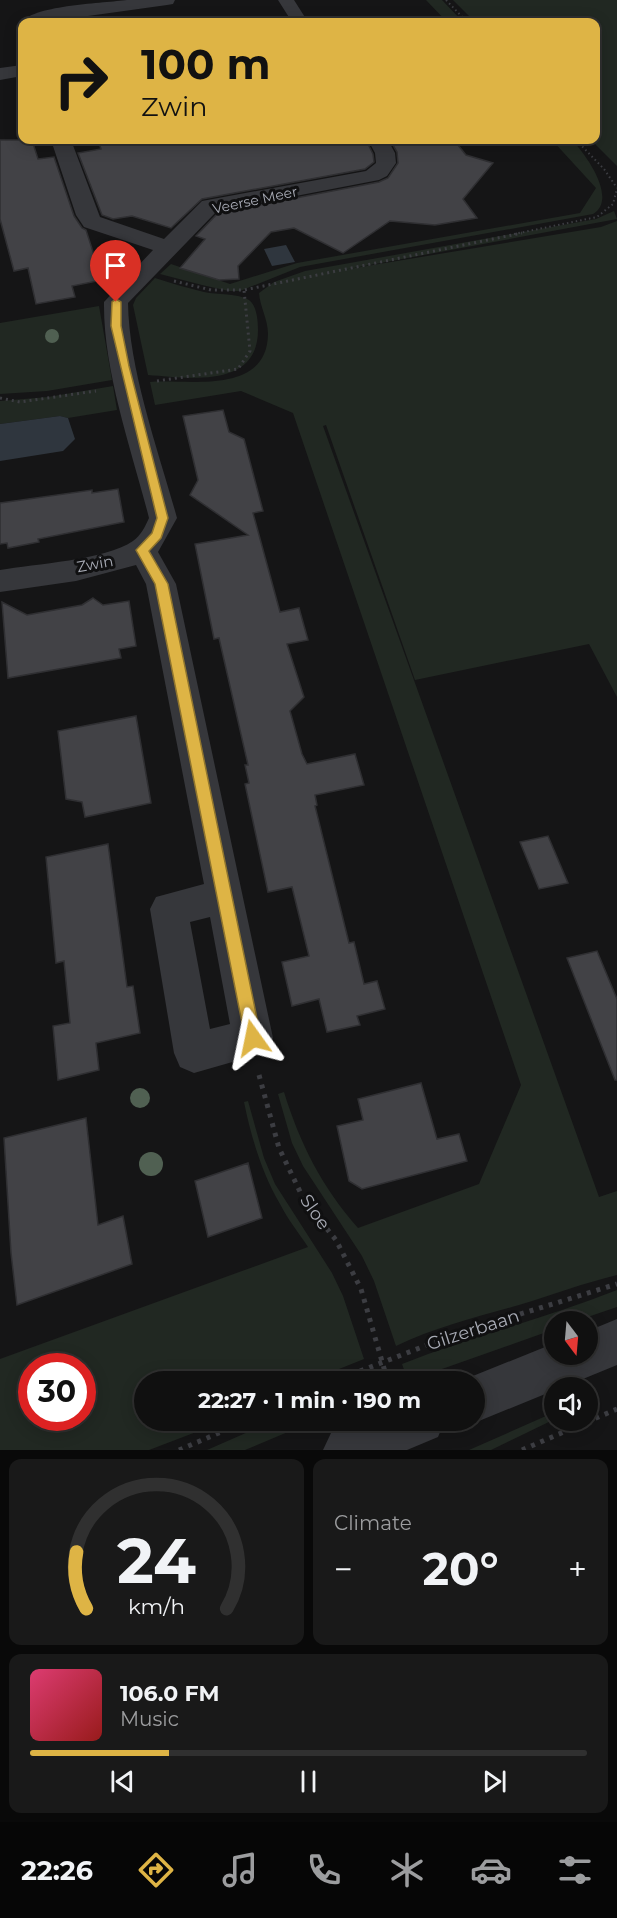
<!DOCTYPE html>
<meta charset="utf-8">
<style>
:root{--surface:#101010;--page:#191919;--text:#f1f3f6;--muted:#9c9d9f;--line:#303030;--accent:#deb445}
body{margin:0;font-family:Montserrat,sans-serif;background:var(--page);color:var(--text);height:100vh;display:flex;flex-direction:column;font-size:22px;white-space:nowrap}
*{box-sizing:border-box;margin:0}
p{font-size:20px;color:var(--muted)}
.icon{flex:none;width:33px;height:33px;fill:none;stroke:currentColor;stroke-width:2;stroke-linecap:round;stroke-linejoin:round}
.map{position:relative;height:1450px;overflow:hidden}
.panel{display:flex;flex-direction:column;gap:9px;padding:9px;background:#090909;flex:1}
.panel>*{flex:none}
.hud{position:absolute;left:18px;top:18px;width:582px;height:126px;border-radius:12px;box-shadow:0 3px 15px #0003,0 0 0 2px var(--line);background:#deb445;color:#111;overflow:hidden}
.needle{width:39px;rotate:164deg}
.fabs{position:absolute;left:544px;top:1311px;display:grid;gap:12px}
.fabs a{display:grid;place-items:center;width:54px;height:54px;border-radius:50%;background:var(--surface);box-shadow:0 3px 15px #0003,0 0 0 2px var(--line);font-size:30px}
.speed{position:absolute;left:18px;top:1353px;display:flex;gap:12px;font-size:30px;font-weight:700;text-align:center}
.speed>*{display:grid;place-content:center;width:78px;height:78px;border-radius:50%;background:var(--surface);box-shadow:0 3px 15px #0003,0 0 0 2px var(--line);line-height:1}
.speed .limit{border:9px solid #d22;background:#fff;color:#111}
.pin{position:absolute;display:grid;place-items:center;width:51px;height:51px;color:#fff;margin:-62px -26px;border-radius:50% 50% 50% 0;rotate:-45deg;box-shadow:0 0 6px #0007}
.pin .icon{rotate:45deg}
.me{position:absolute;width:66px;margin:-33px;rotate:348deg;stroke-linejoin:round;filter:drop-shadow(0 0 4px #0008)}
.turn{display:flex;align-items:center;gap:21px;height:126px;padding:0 24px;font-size:27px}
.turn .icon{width:78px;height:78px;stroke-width:2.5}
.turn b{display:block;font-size:42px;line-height:51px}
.big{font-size:45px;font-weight:700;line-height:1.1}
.panel .card{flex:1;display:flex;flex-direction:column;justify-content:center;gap:9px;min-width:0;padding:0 21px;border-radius:12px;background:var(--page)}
.panel .dial{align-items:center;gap:0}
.dial svg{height:156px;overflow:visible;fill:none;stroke:var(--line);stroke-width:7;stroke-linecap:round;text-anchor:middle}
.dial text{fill:var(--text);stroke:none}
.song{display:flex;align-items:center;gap:18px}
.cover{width:72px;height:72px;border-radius:9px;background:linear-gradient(135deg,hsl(340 70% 55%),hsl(0 70% 35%))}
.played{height:6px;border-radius:3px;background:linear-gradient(90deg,var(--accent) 25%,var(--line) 25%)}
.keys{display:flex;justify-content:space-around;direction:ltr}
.heat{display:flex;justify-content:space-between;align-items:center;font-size:33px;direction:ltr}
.panel .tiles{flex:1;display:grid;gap:9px;grid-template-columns:1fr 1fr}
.card:last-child{grid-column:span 2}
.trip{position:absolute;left:134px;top:1371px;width:351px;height:60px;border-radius:30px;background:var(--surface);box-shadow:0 3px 15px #0003,0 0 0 2px var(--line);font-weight:700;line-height:60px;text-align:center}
.menu{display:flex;height:96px;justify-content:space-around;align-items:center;background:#060606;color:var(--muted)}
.menu .icon{width:42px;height:42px}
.menu .on{color:var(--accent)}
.menu b{font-size:27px;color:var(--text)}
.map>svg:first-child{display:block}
.green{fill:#212822;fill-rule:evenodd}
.water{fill:#2f363e}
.building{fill:#424246;stroke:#2f2f32;stroke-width:1.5}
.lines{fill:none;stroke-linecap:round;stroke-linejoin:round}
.path-far2{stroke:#3c3d42;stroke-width:2;stroke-dasharray:1.5 3;stroke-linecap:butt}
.path-far1{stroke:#3c3d42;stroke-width:3;stroke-dasharray:2 4;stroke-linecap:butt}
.path{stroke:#3c3d42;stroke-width:5;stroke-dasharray:4 6;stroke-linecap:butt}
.minor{fill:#36373b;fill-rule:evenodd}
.tree{fill:#506052}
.route{fill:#deb445;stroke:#90752d;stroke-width:1.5}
.labels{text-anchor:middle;stroke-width:6;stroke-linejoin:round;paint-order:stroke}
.far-street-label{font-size:14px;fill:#a8abb5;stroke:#101011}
.street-label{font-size:15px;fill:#a8abb5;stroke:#101011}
.near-street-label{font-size:18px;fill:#a8abb5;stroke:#101011}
</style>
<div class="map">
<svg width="617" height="1450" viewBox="0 0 617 1450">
<rect width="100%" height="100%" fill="#151516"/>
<path class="green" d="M426 0H442L463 22H447Z
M453 0H617V166L591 140H596V22H475Z
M552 140H572C589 158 617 200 593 214L300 267 240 291H229L202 285 160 274 171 264 230 284 297 263 580 213 596 188Z
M614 211 617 219 343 270 601 227 617 221V697L589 644 415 680 326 425 323 426 599 1197 617 1191V1275C584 1283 552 1295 519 1305 478 1317 435 1327 396 1346L374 1281 362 1256 303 1166 292 1143 278 1094 284 1092C300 1144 322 1187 358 1228L479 1184 521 1085 293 413 241 391 155 405 150 382C188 379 267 396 268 334 268 319 260 307 259 293L274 282 305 271 596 219Z
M155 278C171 283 187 288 204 292 217 295 238 293 249 300 257 306 258 321 258 330 258 389 188 378 148 375L133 305 136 298Z
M99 306 112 380 47 391 0 394V323Z
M113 386 117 410 68 418 60 416 0 424V401L48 397Z
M248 1101 264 1158 275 1184 332 1273 343 1296 364 1359 309 1381 144 1382V1420L225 1421 149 1450H0V1359L308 1247C299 1233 288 1220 280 1204 262 1173 251 1137 244 1102ZM32 1366H82V1418H32Z
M617 1290V1307L576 1321 555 1322V1329L408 1381 402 1364C473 1336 546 1318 617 1290Z
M555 1412V1419L491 1450H469Z
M275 1420 314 1421 245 1450H207Z"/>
<path class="water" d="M286 245 295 262 272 266 264 249Z
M60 416 68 418 75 439 63 451 0 461V424Z"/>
<path class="building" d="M0 140H32L38 159 54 157 74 216 82 228 86 230 102 280 72 286 75 297 36 304 28 268 14 271 0 219Z
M98 140H366L373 154 374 162 365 169 202 199 171 228 132 216 113 219 102 215 78 153 101 149Z
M390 140H454L466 155 493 163 463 199 477 218 435 225 390 221 343 253 294 228 271 232 238 266 239 279 219 280 180 268 205 239 196 236 218 213 379 182 388 178 398 163 397 152Z
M223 410 229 432 244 439 263 511 253 513 280 612 299 608 308 640 287 644 304 697 290 711 302 754 307 764 355 754 364 785 315 795 317 805 315 806 349 943 354 942 364 984 377 981 385 1009 357 1016 360 1025 327 1032 319 999 292 1006 282 962 309 956 292 887 268 892 245 784 249 783 245 765H248L219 638 214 639 195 544 248 535 190 495 198 480 183 416Z
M118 489 124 522 38 539 39 542 8 548 7 543 0 544V503L92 490V493Z
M93 598 103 605 129 601 136 646 119 649 121 658 8 678 2 602 27 615 82 605Z
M136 716 151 803 85 817 82 802 66 799 58 731Z
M548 836 568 883 539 889 520 842Z
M108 844 127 987 133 986 140 1033 96 1043 99 1070 58 1080 53 1026 70 1023 64 961 56 963 46 857Z
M597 951 617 999V1080H615L567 958Z
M421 1083 437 1139 459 1134 467 1161 362 1189 349 1181 337 1126 363 1120 358 1099Z
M86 1118 98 1225 123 1216 132 1264 17 1305 11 1253 4 1138Z
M248 1163 262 1218 208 1237 195 1181Z"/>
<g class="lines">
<path class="path-far2" d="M446 0 467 22
M576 140 604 169 617 188
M514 234 597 217 613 204 617 189"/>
<path class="path-far1" d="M174 281 211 290H244L522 233
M157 381 238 369 250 351 244 290
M0 398 20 402 96 391"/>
<path class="path" d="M259 1075 279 1148 305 1202 336 1240 361 1289 388 1382
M332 1382 453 1335 617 1284
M179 1450 249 1420
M522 1450 617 1409"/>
<path class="minor" d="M127 0H175L173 4 167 5 45 22H22C35 5 105 3 127 0Z
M278 0H294L308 22H292Z
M22 65V76L0 80V68Z
M51 140H71L100 217 164 239 202 201 366 171 376 163 375 153 368 140H388L395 153 396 163 387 176 379 180 217 211 128 303C129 371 159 452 177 518L158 552 176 584 273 1038 267 1052 194 1073 180 1067 174 1053 150 909 156 897 204 884 146 584 136 565 76 581 0 592V570C35 564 105 560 133 541 141 535 145 527 149 518 132 451 103 371 104 302L153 250 84 227 76 215ZM210 917 230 1024 210 1029 190 922Z
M617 1319V1365L561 1388H555V1390L474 1423 468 1420H474V1382H458L555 1343V1354H588V1331Z
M360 1420H445L438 1437 407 1450H323L331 1433Z"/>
</g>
<g class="tree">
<circle cx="52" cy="336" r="7"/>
<circle cx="140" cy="1098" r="10"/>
<circle cx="151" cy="1164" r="12"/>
</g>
<path class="route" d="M116 299 121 302V326L129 366 168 518 161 538 149 551 168 584 261 1038 259 1044 253 1047 247 1044 245 1038 155 584 136 550 152 533 157 518 111 326 112 302Z"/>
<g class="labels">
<g class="far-street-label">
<text transform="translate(255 200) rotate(-12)" y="5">Veerse Meer</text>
</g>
<g class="street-label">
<text transform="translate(95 564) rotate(-10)" y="5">Zwin</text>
</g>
<g class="near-street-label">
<text transform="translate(315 1212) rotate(55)" y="6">Sloe</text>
<text transform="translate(473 1330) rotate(-18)" y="6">Gilzerbaan</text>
</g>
</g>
</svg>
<div class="fabs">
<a><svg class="needle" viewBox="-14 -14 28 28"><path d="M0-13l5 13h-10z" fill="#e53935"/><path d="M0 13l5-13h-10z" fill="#9c9d9f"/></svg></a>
<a><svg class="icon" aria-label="sound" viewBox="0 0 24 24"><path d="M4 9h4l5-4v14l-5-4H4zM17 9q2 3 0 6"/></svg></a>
</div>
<div class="speed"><div class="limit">30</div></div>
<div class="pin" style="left:116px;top:302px;background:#d93025"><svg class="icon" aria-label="arrive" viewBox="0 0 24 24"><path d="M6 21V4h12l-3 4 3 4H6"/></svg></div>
<svg class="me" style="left:253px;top:1038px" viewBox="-20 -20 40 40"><path d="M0-17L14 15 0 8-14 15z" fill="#deb445" stroke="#fff" stroke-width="4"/></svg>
<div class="trip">22:27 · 1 min · 190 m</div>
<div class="hud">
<div class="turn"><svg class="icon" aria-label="right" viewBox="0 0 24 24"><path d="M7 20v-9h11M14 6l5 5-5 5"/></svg><div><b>100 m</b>Zwin</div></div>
</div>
</div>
<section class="panel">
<div class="tiles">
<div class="card dial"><svg viewBox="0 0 100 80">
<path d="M14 69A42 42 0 1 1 86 69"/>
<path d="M14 69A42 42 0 0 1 9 40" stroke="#deb445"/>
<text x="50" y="56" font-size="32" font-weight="700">24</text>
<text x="50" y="72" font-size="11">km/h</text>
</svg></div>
<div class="card"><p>Climate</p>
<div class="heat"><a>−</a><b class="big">20°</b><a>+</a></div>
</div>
<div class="card">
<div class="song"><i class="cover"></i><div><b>106.0 FM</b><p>Music</p></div></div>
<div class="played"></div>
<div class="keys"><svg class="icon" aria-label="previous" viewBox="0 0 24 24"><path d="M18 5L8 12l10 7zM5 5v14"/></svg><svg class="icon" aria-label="pause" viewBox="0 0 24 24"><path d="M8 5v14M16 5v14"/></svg><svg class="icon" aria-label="next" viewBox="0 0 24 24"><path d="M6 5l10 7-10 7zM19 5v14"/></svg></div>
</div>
</div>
</section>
<nav class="menu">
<b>22:26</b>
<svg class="icon on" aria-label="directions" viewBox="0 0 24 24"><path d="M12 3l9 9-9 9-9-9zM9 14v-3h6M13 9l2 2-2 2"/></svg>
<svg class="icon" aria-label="music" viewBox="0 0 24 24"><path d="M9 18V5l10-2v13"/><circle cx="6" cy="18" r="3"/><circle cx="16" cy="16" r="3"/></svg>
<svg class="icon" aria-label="phone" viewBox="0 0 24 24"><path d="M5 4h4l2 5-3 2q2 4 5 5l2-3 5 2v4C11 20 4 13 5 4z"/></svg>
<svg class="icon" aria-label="climate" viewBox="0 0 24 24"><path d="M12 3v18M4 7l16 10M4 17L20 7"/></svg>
<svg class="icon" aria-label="car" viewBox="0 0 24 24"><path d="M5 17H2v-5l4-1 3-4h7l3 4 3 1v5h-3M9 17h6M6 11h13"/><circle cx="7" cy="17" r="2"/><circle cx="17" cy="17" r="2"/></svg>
<svg class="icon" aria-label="filters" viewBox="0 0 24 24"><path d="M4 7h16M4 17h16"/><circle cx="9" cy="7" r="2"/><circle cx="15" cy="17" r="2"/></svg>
</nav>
